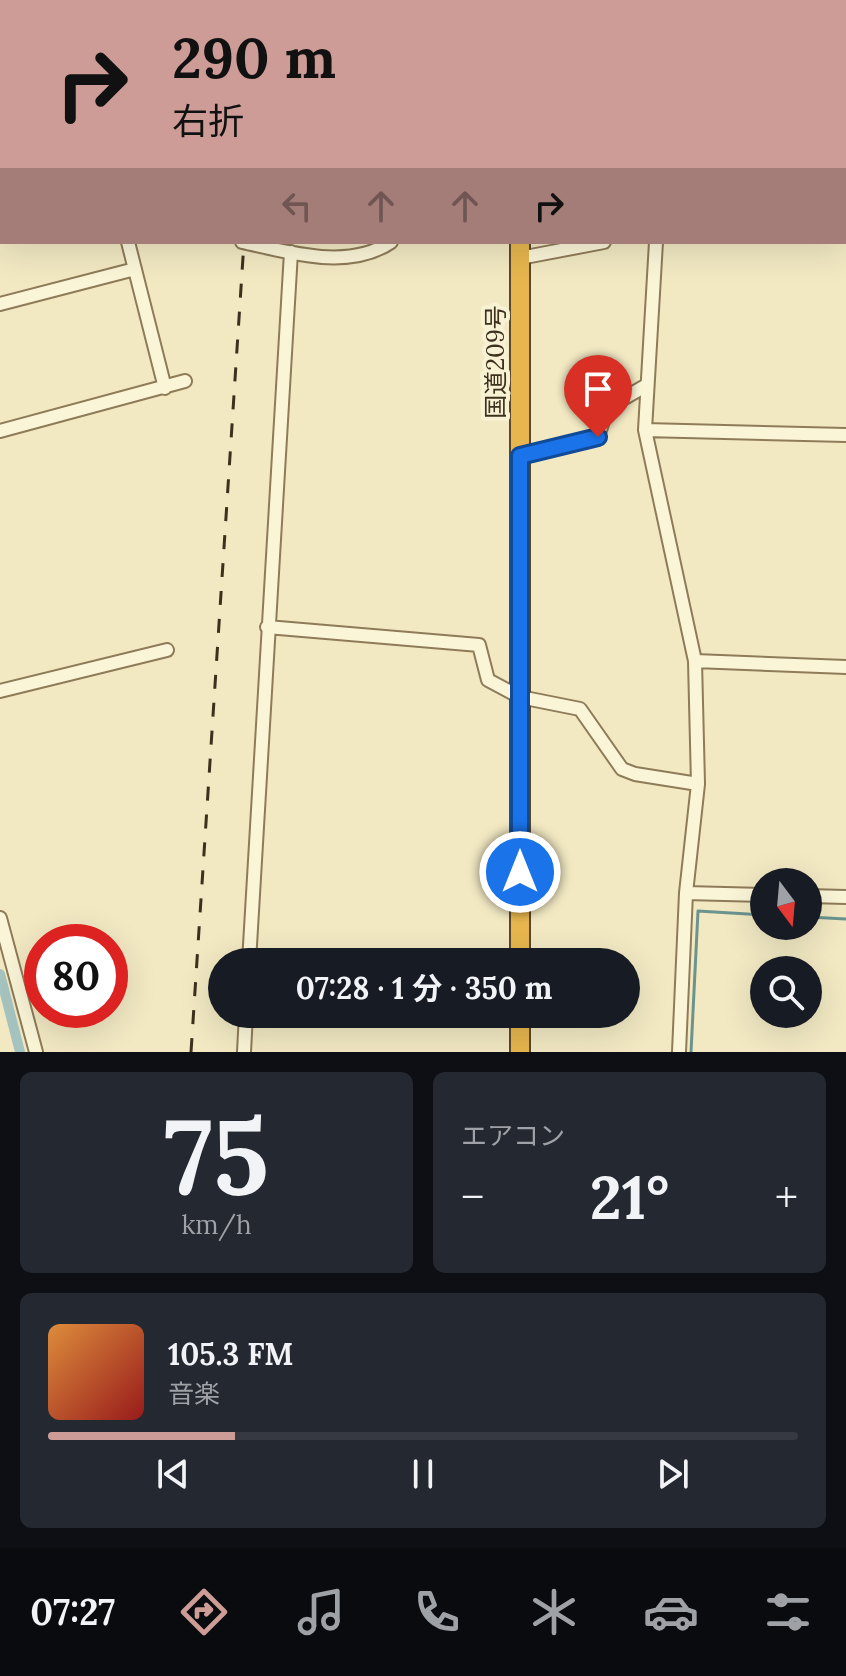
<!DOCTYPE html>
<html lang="ja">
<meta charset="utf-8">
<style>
:root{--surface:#171b24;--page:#242831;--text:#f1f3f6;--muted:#9ea1a6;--line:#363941;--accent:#cd9c97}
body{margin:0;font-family:Lora,"Noto Sans JP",serif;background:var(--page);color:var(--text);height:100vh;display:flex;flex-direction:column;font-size:30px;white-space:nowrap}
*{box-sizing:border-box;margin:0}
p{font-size:26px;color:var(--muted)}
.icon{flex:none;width:44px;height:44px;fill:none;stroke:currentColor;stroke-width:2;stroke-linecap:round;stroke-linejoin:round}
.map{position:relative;height:1052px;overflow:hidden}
.side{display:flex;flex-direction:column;gap:20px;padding:20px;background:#0d0f14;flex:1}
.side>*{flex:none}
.hud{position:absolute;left:0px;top:0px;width:846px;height:244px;box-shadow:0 8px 32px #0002;background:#cd9c97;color:#111;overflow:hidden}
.needle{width:52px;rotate:164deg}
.buttons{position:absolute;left:750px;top:868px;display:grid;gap:16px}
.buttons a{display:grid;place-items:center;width:72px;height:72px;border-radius:50%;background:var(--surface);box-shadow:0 8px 32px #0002;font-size:40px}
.speed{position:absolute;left:24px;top:924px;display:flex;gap:16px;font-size:40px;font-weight:700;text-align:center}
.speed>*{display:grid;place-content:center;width:104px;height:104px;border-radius:50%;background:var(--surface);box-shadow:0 8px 32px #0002;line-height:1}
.speed .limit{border:12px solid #d22;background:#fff;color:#111}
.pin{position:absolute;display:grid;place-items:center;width:68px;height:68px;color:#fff;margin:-82px -34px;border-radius:50% 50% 50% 0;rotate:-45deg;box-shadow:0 0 8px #0007}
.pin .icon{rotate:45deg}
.me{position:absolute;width:88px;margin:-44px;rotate:0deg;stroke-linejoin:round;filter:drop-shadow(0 0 6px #0008)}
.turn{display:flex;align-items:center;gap:28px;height:168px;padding:0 40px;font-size:36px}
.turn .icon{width:104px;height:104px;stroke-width:2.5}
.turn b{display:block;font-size:56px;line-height:68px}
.lanes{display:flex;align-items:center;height:76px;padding:0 40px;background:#0003;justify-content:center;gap:40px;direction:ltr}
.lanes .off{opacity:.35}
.big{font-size:60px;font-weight:700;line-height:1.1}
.side .card{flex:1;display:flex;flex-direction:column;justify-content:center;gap:12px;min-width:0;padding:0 28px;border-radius:12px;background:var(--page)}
.side .dial{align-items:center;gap:0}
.dial b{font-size:104px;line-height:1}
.song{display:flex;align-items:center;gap:24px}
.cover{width:96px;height:96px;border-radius:12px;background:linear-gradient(135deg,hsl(30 70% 55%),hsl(0 70% 35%))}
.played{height:8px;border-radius:4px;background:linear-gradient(90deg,var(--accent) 25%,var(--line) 25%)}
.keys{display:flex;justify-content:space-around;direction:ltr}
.heat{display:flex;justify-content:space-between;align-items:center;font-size:44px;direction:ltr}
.side .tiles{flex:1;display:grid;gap:20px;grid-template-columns:1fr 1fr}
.card:last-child{grid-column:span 2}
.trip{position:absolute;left:208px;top:948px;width:432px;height:80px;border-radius:40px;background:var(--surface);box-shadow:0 8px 32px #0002;font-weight:700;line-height:80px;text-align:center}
.tabs{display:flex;height:128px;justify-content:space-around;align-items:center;background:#090b0e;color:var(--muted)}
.tabs .icon{width:56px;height:56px}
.tabs .on{color:var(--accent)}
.tabs b{font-size:36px;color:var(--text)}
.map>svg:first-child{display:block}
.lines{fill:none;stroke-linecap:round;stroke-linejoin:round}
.stream{stroke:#6b948e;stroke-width:3}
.canal{stroke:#a6c4bf;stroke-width:10}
.minor-casing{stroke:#8e7b58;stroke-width:16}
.highway-casing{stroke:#5c482d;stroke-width:22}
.minor{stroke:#fbf5d8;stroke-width:12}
.highway{stroke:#e7b64e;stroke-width:18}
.rail{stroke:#3d301d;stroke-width:3;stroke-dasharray:14 14;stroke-linecap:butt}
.route-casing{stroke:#114b97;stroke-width:20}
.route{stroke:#1a73e8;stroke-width:14}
.labels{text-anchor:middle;stroke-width:8;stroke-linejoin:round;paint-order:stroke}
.street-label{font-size:24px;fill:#3d301d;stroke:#f8f2d4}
</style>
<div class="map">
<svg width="846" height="1052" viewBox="0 0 846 1052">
<rect width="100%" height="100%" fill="#f2e9c3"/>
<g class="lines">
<path class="stream" d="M808 917 846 919
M691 1052 698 911 764 915"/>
<path class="canal" d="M0 974 20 1052"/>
<g class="minor-casing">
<path id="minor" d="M663 0 664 2
M43 2V0
M0 188H2
M844 194 846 195
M128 242 165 388
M242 242C289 252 348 271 391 242
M656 242 645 430 695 661 698 784 686 893 679 1052
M520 258 604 242
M0 304 135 269
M645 430 846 435
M0 431 185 381
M520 456 598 437 607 408 647 385
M267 627 479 645 488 680 520 697 580 709 622 769 635 774 698 784
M695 661 846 667
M0 691 167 650
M686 893 764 895
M808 896 846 897
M0 918 36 1052
M249 962 291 252
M244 1052 246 1014"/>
</g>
<g class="highway-casing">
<path id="highway" d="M519 2V0
M520 242V962
M520 1052V1014"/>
</g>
<use href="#minor" class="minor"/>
<use href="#highway" class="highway"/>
<path class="rail" d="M259 2V0
M191 1052 244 242"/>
</g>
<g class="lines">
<g class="route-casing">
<path id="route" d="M520 872V456L598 437"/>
</g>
<use href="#route" class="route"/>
</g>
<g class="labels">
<g class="street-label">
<text transform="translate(496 362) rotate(-90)" y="8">国道209号</text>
</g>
</g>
</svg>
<div class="buttons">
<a><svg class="needle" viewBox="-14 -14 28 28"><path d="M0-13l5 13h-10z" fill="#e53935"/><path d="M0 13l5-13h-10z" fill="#9ea1a6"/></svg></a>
<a><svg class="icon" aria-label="search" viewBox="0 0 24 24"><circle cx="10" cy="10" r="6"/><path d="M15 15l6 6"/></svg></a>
</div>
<div class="speed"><div class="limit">80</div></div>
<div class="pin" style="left:598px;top:437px;background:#d93025"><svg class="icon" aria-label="arrive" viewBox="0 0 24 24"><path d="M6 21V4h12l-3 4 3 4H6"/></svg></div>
<svg class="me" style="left:520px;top:872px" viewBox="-20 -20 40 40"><circle r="17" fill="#1a73e8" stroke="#fff" stroke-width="3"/><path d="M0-11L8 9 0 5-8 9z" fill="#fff"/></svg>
<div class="trip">07:28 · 1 分 · 350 m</div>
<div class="hud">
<div class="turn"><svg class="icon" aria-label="right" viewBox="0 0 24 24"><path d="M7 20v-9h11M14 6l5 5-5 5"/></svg><div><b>290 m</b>右折</div></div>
<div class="lanes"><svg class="icon off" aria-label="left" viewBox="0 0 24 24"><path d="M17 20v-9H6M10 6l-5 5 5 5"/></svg><svg class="icon off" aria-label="ahead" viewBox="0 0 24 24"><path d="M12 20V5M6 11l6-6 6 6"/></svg><svg class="icon off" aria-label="ahead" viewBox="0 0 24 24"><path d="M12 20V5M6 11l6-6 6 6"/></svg><svg class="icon" aria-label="right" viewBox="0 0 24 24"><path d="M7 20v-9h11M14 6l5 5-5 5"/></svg></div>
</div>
</div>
<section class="side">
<div class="tiles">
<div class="card dial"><b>75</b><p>km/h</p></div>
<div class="card"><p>エアコン</p>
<div class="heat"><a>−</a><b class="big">21°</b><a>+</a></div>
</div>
<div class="card">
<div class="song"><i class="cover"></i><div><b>105.3 FM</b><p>音楽</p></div></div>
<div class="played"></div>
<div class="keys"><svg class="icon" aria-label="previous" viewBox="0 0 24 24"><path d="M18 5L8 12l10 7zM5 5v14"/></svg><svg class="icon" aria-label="pause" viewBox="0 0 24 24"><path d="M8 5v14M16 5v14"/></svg><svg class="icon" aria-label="next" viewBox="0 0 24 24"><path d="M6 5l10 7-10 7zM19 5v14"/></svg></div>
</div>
</div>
</section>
<nav class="tabs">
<b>07:27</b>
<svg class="icon on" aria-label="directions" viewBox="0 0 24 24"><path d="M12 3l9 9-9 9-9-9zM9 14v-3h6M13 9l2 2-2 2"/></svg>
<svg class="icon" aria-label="music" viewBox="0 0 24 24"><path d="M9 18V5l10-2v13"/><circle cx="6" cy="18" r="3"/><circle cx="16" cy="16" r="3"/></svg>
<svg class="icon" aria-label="phone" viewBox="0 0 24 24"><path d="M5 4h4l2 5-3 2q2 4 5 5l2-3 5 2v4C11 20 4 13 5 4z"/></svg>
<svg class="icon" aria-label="climate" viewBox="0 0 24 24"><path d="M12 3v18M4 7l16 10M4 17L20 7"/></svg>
<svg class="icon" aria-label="car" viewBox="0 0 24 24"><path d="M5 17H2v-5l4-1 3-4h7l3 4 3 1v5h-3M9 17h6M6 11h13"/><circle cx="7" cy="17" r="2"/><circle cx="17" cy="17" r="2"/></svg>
<svg class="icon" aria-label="filters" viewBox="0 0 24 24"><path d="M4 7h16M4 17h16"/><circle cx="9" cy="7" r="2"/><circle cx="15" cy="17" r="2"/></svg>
</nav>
